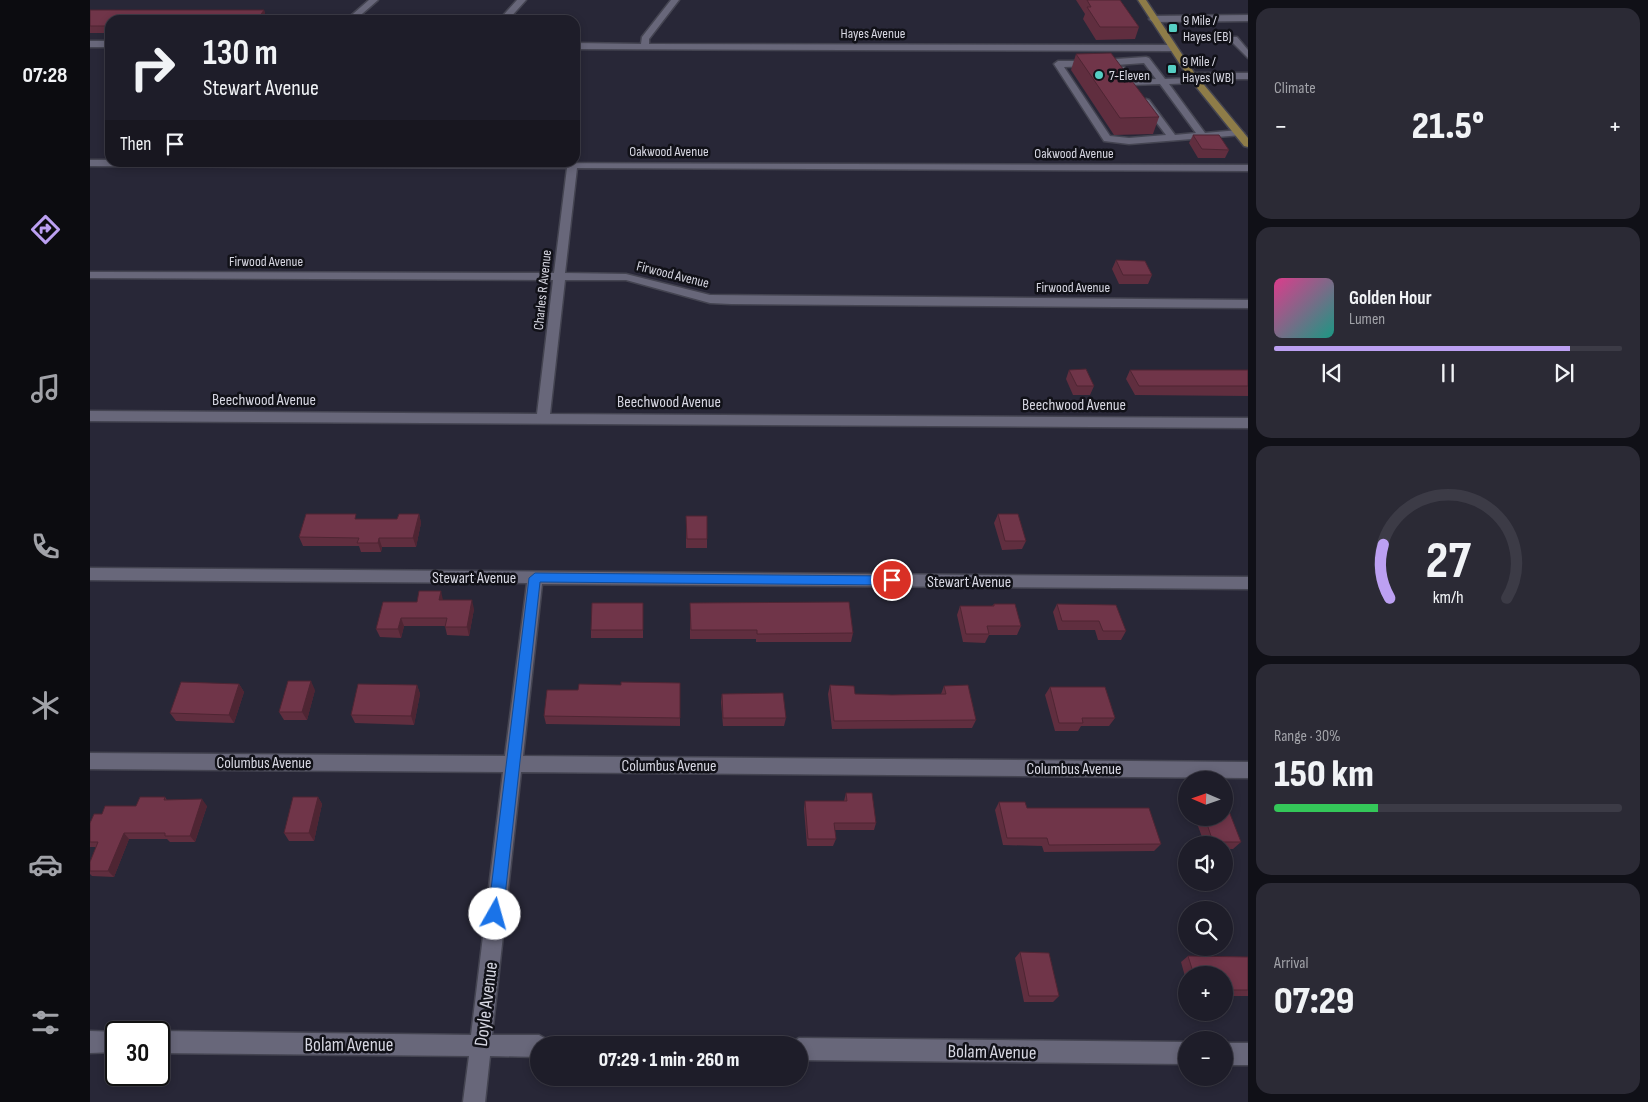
<!DOCTYPE html>
<meta charset="utf-8">
<style>
:root{--surface:#1e1d29;--page:#2b2a35;--text:#f1f3f6;--muted:#a1a2a8;--line:#3c3b46;--accent:#bca0f2}
body{margin:0;font-family:"Sofia Sans Condensed",sans-serif;background:var(--page);color:var(--text);height:100vh;display:flex;flex-direction:column;font-size:19px;white-space:nowrap}
*{box-sizing:border-box;margin:0}
p{font-size:16px;color:var(--muted)}
.icon{flex:none;width:28px;height:28px;fill:none;stroke:currentColor;stroke-width:2;stroke-linecap:round;stroke-linejoin:round}
.map{position:relative;flex:1;overflow:hidden}
.side{display:flex;flex-direction:column;gap:8px;padding:8px;background:#101017;width:400px}
.side>*{flex:none}
.banner{position:absolute;left:15px;top:15px;width:475px;height:152px;border-radius:15px;box-shadow:0 2px 8px #0003,0 0 0 1px var(--line);background:#1e1d29;color:var(--text);overflow:hidden}
.needle{width:32px;rotate:272deg}
.tools{position:absolute;left:1088px;top:771px;display:grid;gap:10px}
.tools a{display:grid;place-items:center;width:55px;height:55px;border-radius:50%;background:var(--surface);box-shadow:0 2px 8px #0003,0 0 0 1px var(--line);font-size:25px}
.speed{position:absolute;left:15px;top:1021px;display:flex;gap:10px;font-size:25px;font-weight:700;text-align:center}
.speed>*{display:grid;place-content:center;width:65px;height:65px;border-radius:50%;background:var(--surface);box-shadow:0 2px 8px #0003,0 0 0 1px var(--line);line-height:1}
.speed .limit{border:2px solid #111;border-radius:8px;background:#fff;color:#111}
.pin{position:absolute;display:grid;place-items:center;width:42px;height:42px;color:#fff;margin:-21px;border:2px solid #fff;border-radius:50%;box-shadow:0 1px 5px #0007}
.me{position:absolute;width:55px;margin:-28px;rotate:7deg;stroke-linejoin:round;filter:drop-shadow(0 0 4px #0008)}
.turn{display:flex;align-items:center;gap:18px;height:105px;padding:0 15px;font-size:22px}
.turn .icon{width:65px;height:65px;stroke-width:2.5}
.turn b{display:block;font-size:35px;line-height:42px}
.then{display:flex;align-items:center;height:48px;padding:0 15px;background:#0003;gap:10px;font-size:19px}
.big{font-size:38px;font-weight:800;line-height:1.1}
.side .card{flex:1;display:flex;flex-direction:column;justify-content:center;gap:8px;min-width:0;padding:0 18px;border-radius:15px;background:var(--page)}
.side .dial{align-items:center;gap:0}
.dial svg{height:130px;overflow:visible;fill:none;stroke:var(--line);stroke-width:7;stroke-linecap:round;text-anchor:middle}
.dial text{fill:var(--text);stroke:none}
.song{display:flex;align-items:center;gap:15px}
.cover{width:60px;height:60px;border-radius:8px;background:linear-gradient(135deg,hsl(330 70% 55%),hsl(170 70% 35%))}
.played{height:5px;border-radius:2px;background:linear-gradient(90deg,var(--accent) 85%,var(--line) 85%)}
.keys{display:flex;justify-content:space-around;direction:ltr}
.heat{display:flex;justify-content:space-between;align-items:center;font-size:28px;direction:ltr}
.charge{height:8px;border-radius:4px;background:linear-gradient(90deg,#34c759 30%,var(--line) 0)}
.trip{position:absolute;left:440px;top:1036px;width:278px;height:50px;border-radius:25px;background:var(--surface);box-shadow:0 2px 8px #0003,0 0 0 1px var(--line);font-weight:800;line-height:50px;text-align:center}
main{display:flex;flex:1;min-height:0}
.tab-bar{display:flex;flex-direction:column;width:90px;justify-content:space-around;align-items:center;background:#0c0c10;color:var(--muted)}
.tab-bar .icon{width:35px;height:35px}
.tab-bar .selected{color:var(--accent)}
.tab-bar b{font-size:22px;color:var(--text)}
.map>svg:first-child{display:block}
.lines{fill:none;stroke-linecap:round;stroke-linejoin:round}
.minor-casing{stroke:#444451;stroke-width:3}
.major-casing{stroke:#444451;stroke-width:3}
.minor{fill:#68677a;fill-rule:evenodd}
.major{fill:#8e7c48;fill-rule:evenodd}
.wall{fill:#602e3f}
.shaded-wall{fill:#4e2533}
.building{fill:#703549;stroke:#4e2533}
.route{fill:#1a73e8;stroke:#114b97}
.poi-dot{fill:#56cec4;stroke:#111118;stroke-width:2}
.labels{text-anchor:middle;stroke-width:5;stroke-linejoin:round;paint-order:stroke}
.far-poi-label{font-size:14px;fill:#d7d7e2;stroke:#111118;text-anchor:start}
.far-street-label{font-size:14px;fill:#d7d7e2;stroke:#111118}
.street-label{font-size:16px;fill:#d7d7e2;stroke:#111118}
.near-street-label{font-size:19px;fill:#d7d7e2;stroke:#111118}
</style>
<main>
<nav class="tab-bar">
<b>07:28</b>
<svg class="icon selected" aria-label="directions" viewBox="0 0 24 24"><path d="M12 3l9 9-9 9-9-9zM9 14v-3h6M13 9l2 2-2 2"/></svg>
<svg class="icon" aria-label="music" viewBox="0 0 24 24"><path d="M9 18V5l10-2v13"/><circle cx="6" cy="18" r="3"/><circle cx="16" cy="16" r="3"/></svg>
<svg class="icon" aria-label="phone" viewBox="0 0 24 24"><path d="M5 4h4l2 5-3 2q2 4 5 5l2-3 5 2v4C11 20 4 13 5 4z"/></svg>
<svg class="icon" aria-label="climate" viewBox="0 0 24 24"><path d="M12 3v18M4 7l16 10M4 17L20 7"/></svg>
<svg class="icon" aria-label="car" viewBox="0 0 24 24"><path d="M5 17H2v-5l4-1 3-4h7l3 4 3 1v5h-3M9 17h6M6 11h13"/><circle cx="7" cy="17" r="2"/><circle cx="17" cy="17" r="2"/></svg>
<svg class="icon" aria-label="filters" viewBox="0 0 24 24"><path d="M4 7h16M4 17h16"/><circle cx="9" cy="7" r="2"/><circle cx="15" cy="17" r="2"/></svg>
</nav>
<div class="map">
<svg width="1158" height="1102" viewBox="0 0 1158 1102">
<rect width="100%" height="100%" fill="#282737"/>
<g class="lines">
<g class="minor-casing">
<path id="minor" d="M279 0H288L265 20H256Z
M427 0H436L418 20H409Z
M581 0H589L559 39V44L1082 45 1086 48 1082 51 485 49V43L551 44 552 37Z
M1158 15V21L1063 22 1059 19 1063 16Z
M1141 37H1147L1158 50V58L1141 41Z
M0 41H20V47H0Z
M1056 57 1059 58 1075 79 1099 78V74L1102 73H1158V79H1109L1108 82 1105 83 1079 84 1115 133 1149 130 1154 133 1152 135 1039 144 1014 141 964 64 968 61H1004L1005 63 1001 66 974 67 1020 136 1039 138 1076 135 1051 102 1056 99 1059 100 1085 135 1106 133 1070 84 1039 85 1026 69 1034 67 1045 80 1066 79 1054 63 1026 65 1022 62 1026 59Z
M0 160H20V162L1158 165V171L487 168 475 273 536 274 620 295 1158 300V308L641 304 620 303 536 280H475L460 414 1158 418V428L0 421V411L447 414 463 280 0 278V272L464 273 477 168 0 166Z
M0 568 1158 577V589L452 584 433 756 1158 762V778L431 772 402 1035H449L456 1039 459 1045H449V1057L400 1056 395 1102H373L379 1056 69 1053V1032H66L69 1031 381 1035 413 772 0 769V753L415 756 437 583 0 580Z
M0 1031 29 1032H26V1052L0 1053Z
M709 1038 1096 1042V1064L709 1060V1045H700L702 1042Z
M1134 1043H1158V1065H1134Z"/>
</g>
<g class="major-casing">
<path id="major" d="M1048 0H1056L1105 74 1158 138V147L1154 146 1099 78Z"/>
</g>
<use href="#minor" class="minor"/>
<use href="#major" class="major"/>
</g>
<path class="wall" d="M986 0H1030L1049 27 1045 39 1006 40 993 19 995 14Z
M0 10H174L176 17 174 20H20V33H0Z
M986 54 1069 117 1063 134 1024 135 981 70Z
M1103 135 1139 150 1135 158H1108L1099 143Z
M1026 260 1062 275 1058 284H1029L1022 269Z
M979 370 1004 386 1000 395H983L976 379Z
M1040 370H1158V396L1045 395 1036 379Z
M329 514 331 523 326 547H292L291 552H271L269 546H213L209 537 268 519H307Z
M908 514 936 541 932 549 912 550 904 523Z
M596 516 617 539V548H596Z
M353 600 384 609 379 636 357 635 355 626H314L311 638 290 637 286 629 327 602Z
M553 603V638H501V630Z
M600 603 763 633 761 642H666V639H600Z
M904 604 931 626 927 635H899L895 643 873 642 867 615 870 606H902Z
M967 604 1036 631 1031 640H1008L1005 630H968L963 612Z
M590 683V726L456 724 454 716 488 690 531 685Z
M149 684 154 692 144 723 86 721 80 713Z
M327 685 330 694 324 725 265 723 261 715Z
M740 685 765 694 802 695 851 694 854 686 886 720 882 728 742 729 738 694Z
M960 687 1025 718 1019 726H991L988 731H965L955 695Z
M225 690 217 720H194L189 712Z
M632 694 696 718 694 726H633L631 702Z
M756 793 786 823 784 830H745L746 839 743 846H717L714 809 715 801H754Z
M75 797 77 800 117 806 105 842H80L77 839H39L24 877 2 876 0 874V862L6 847H0V823Z
M228 797 232 804 224 841H199L194 833Z
M909 802 937 808 1071 844 1064 851 954 852 952 846 913 845 905 810Z
M1105 818H1134L1151 842 1143 849H1134V845H1115Z
M930 952 969 996 963 1002H934L925 958Z
M1098 956 1158 957V996H1134V975H1096V980L1091 962Z"/>
<path class="shaded-wall" d="M174 10 176 17 174 20H167Z
M329 514 331 523 326 547 323 538Z
M289 538 292 547 291 552 288 543Z
M351 591 353 600H349Z
M382 600 384 609 379 636 377 627Z
M311 618 314 626 311 638 308 629Z
M221 681 225 690 217 720 212 712Z
M149 684 154 692 144 723 139 715Z
M327 685 330 694 324 725 321 716Z
M228 797 232 804 224 841 219 833Z
M112 799 117 806 105 842 100 836Z
M34 833 39 839 24 877 18 871Z"/>
<path class="building" d="M997 0H1030L1049 27H1010L997 7H1001Z
M0 10H174L167 20H20V26H0Z
M1021 53 1069 117 1030 118 986 54Z
M1103 135H1129L1139 150 1112 149Z
M1026 260 1055 261 1062 275H1033Z
M996 369 1004 386H987L979 370Z
M1040 370H1158V386H1049Z
M216 514H266L265 519H307L309 514H329L323 538H289L288 543H267L269 538 209 537Z
M908 514H928L936 541H915Z
M596 516H617V539H597Z
M329 591H351L349 600H382L377 627H355L357 618H311L308 629H286L293 602H327Z
M759 602 763 633 667 634V630H601L600 603Z
M502 603H553V630H501Z
M904 604H925L931 626H897L899 634H876L870 606H904Z
M967 604 1026 605 1036 631H1013L1009 621H972Z
M198 681H221L212 712H189Z
M91 682 149 684 139 715 80 713Z
M531 682 590 683V718L454 716 457 690H488L489 684 531 685Z
M268 684 327 685 321 716 261 715Z
M740 685 764 686 765 694 802 695 856 694 854 686 878 685 886 720 744 721Z
M960 687H1015L1025 718H992L993 723H969Z
M693 693 696 718H633L632 694Z
M756 793H782L786 823H744L746 839H718L715 801H757Z
M50 797H75L74 800 112 799 100 836H75V833H34L18 871H0V862L8 842H0V823L4 814H12L15 806H46Z
M203 797H228L219 833H194Z
M909 802H935L937 808H1059L1071 844 959 845 957 838H917Z
M1134 806H1137L1151 842H1123L1115 818H1134Z
M930 952 959 953 969 996H939Z
M1098 956 1158 957V990H1134V975H1104Z"/>
<path class="route" d="M445 573 802 576 807 580 802 585 450 582 413 914 411 919 405 921 400 919 398 914 439 578Z"/>
<g class="poi-dot">
<rect x="1078" y="23" width="10" height="10" rx="2.5"/>
<rect x="1077" y="64" width="10" height="10" rx="2.5"/>
<circle cx="1009" cy="75" r="5"/>
</g>
<g class="labels">
<g class="far-poi-label">
<text x="1093" y="25">9 Mile /<tspan x="1093" dy="16">Hayes (EB)</tspan></text>
<text x="1092" y="66">9 Mile /<tspan x="1092" dy="16">Hayes (WB)</tspan></text>
<text x="1019" y="80">7-Eleven</text>
</g>
<g class="far-street-label">
<text x="783" y="38">Hayes Avenue</text>
<text x="579" y="156">Oakwood Avenue</text>
<text x="984" y="158">Oakwood Avenue</text>
<text x="176" y="266">Firwood Avenue</text>
<text transform="translate(583 274) rotate(14)" y="5">Firwood Avenue</text>
<text x="983" y="292">Firwood Avenue</text>
<text transform="translate(452 290) rotate(-84)" y="5">Charles R Avenue</text>
</g>
<g class="street-label">
<text x="174" y="405">Beechwood Avenue</text>
<text x="579" y="407">Beechwood Avenue</text>
<text x="984" y="410">Beechwood Avenue</text>
<text x="384" y="583">Stewart Avenue</text>
<text x="879" y="587">Stewart Avenue</text>
<text x="174" y="768">Columbus Avenue</text>
<text x="579" y="771">Columbus Avenue</text>
<text x="984" y="774">Columbus Avenue</text>
</g>
<g class="near-street-label">
<text transform="translate(395 1004) rotate(-83)" y="7">Doyle Avenue</text>
<text x="259" y="1051">Bolam Avenue</text>
<text transform="translate(902 1051) rotate(1)" y="7">Bolam Avenue</text>
</g>
</g>
</svg>
<div class="tools">
<a><svg class="needle" viewBox="-14 -14 28 28"><path d="M0-13l5 13h-10z" fill="#e53935"/><path d="M0 13l5-13h-10z" fill="#a1a2a8"/></svg></a>
<a><svg class="icon" aria-label="sound" viewBox="0 0 24 24"><path d="M4 9h4l5-4v14l-5-4H4zM17 9q2 3 0 6"/></svg></a>
<a><svg class="icon" aria-label="search" viewBox="0 0 24 24"><circle cx="10" cy="10" r="6"/><path d="M15 15l6 6"/></svg></a>
<a>+</a>
<a>−</a>
</div>
<div class="speed"><div class="limit">30</div></div>
<div class="pin" style="left:802px;top:580px;background:#d93025"><svg class="icon" aria-label="arrive" viewBox="0 0 24 24"><path d="M6 21V4h12l-3 4 3 4H6"/></svg></div>
<svg class="me" style="left:405px;top:914px" viewBox="-20 -20 40 40"><circle r="19" fill="#fff"/><path d="M0-13L10 11 0 6-10 11z" fill="#1a73e8"/></svg>
<div class="trip">07:29 · 1 min · 260 m</div>
<div class="banner">
<div class="turn"><svg class="icon" aria-label="right" viewBox="0 0 24 24"><path d="M7 20v-9h11M14 6l5 5-5 5"/></svg><div><b>130 m</b>Stewart Avenue</div></div>
<div class="then">Then<svg class="icon" aria-label="arrive" viewBox="0 0 24 24"><path d="M6 21V4h12l-3 4 3 4H6"/></svg></div>
</div>
</div>
<section class="side">
<div class="card"><p>Climate</p>
<div class="heat"><a>−</a><b class="big">21.5°</b><a>+</a></div>
</div>
<div class="card">
<div class="song"><i class="cover"></i><div><b>Golden Hour</b><p>Lumen</p></div></div>
<div class="played"></div>
<div class="keys"><svg class="icon" aria-label="previous" viewBox="0 0 24 24"><path d="M18 5L8 12l10 7zM5 5v14"/></svg><svg class="icon" aria-label="pause" viewBox="0 0 24 24"><path d="M8 5v14M16 5v14"/></svg><svg class="icon" aria-label="next" viewBox="0 0 24 24"><path d="M6 5l10 7-10 7zM19 5v14"/></svg></div>
</div>
<div class="card dial"><svg viewBox="0 0 100 80">
<path d="M14 69A42 42 0 1 1 86 69"/>
<path d="M14 69A42 42 0 0 1 10 36" stroke="#bca0f2"/>
<text x="50" y="56" font-size="32" font-weight="700">27</text>
<text x="50" y="72" font-size="11">km/h</text>
</svg></div>
<div class="card"><p>Range · 30%</p><b class="big">150 km</b><div class="charge"></div></div>
<div class="card"><p>Arrival</p><b class="big">07:29</b></div>
</section>
</main>
